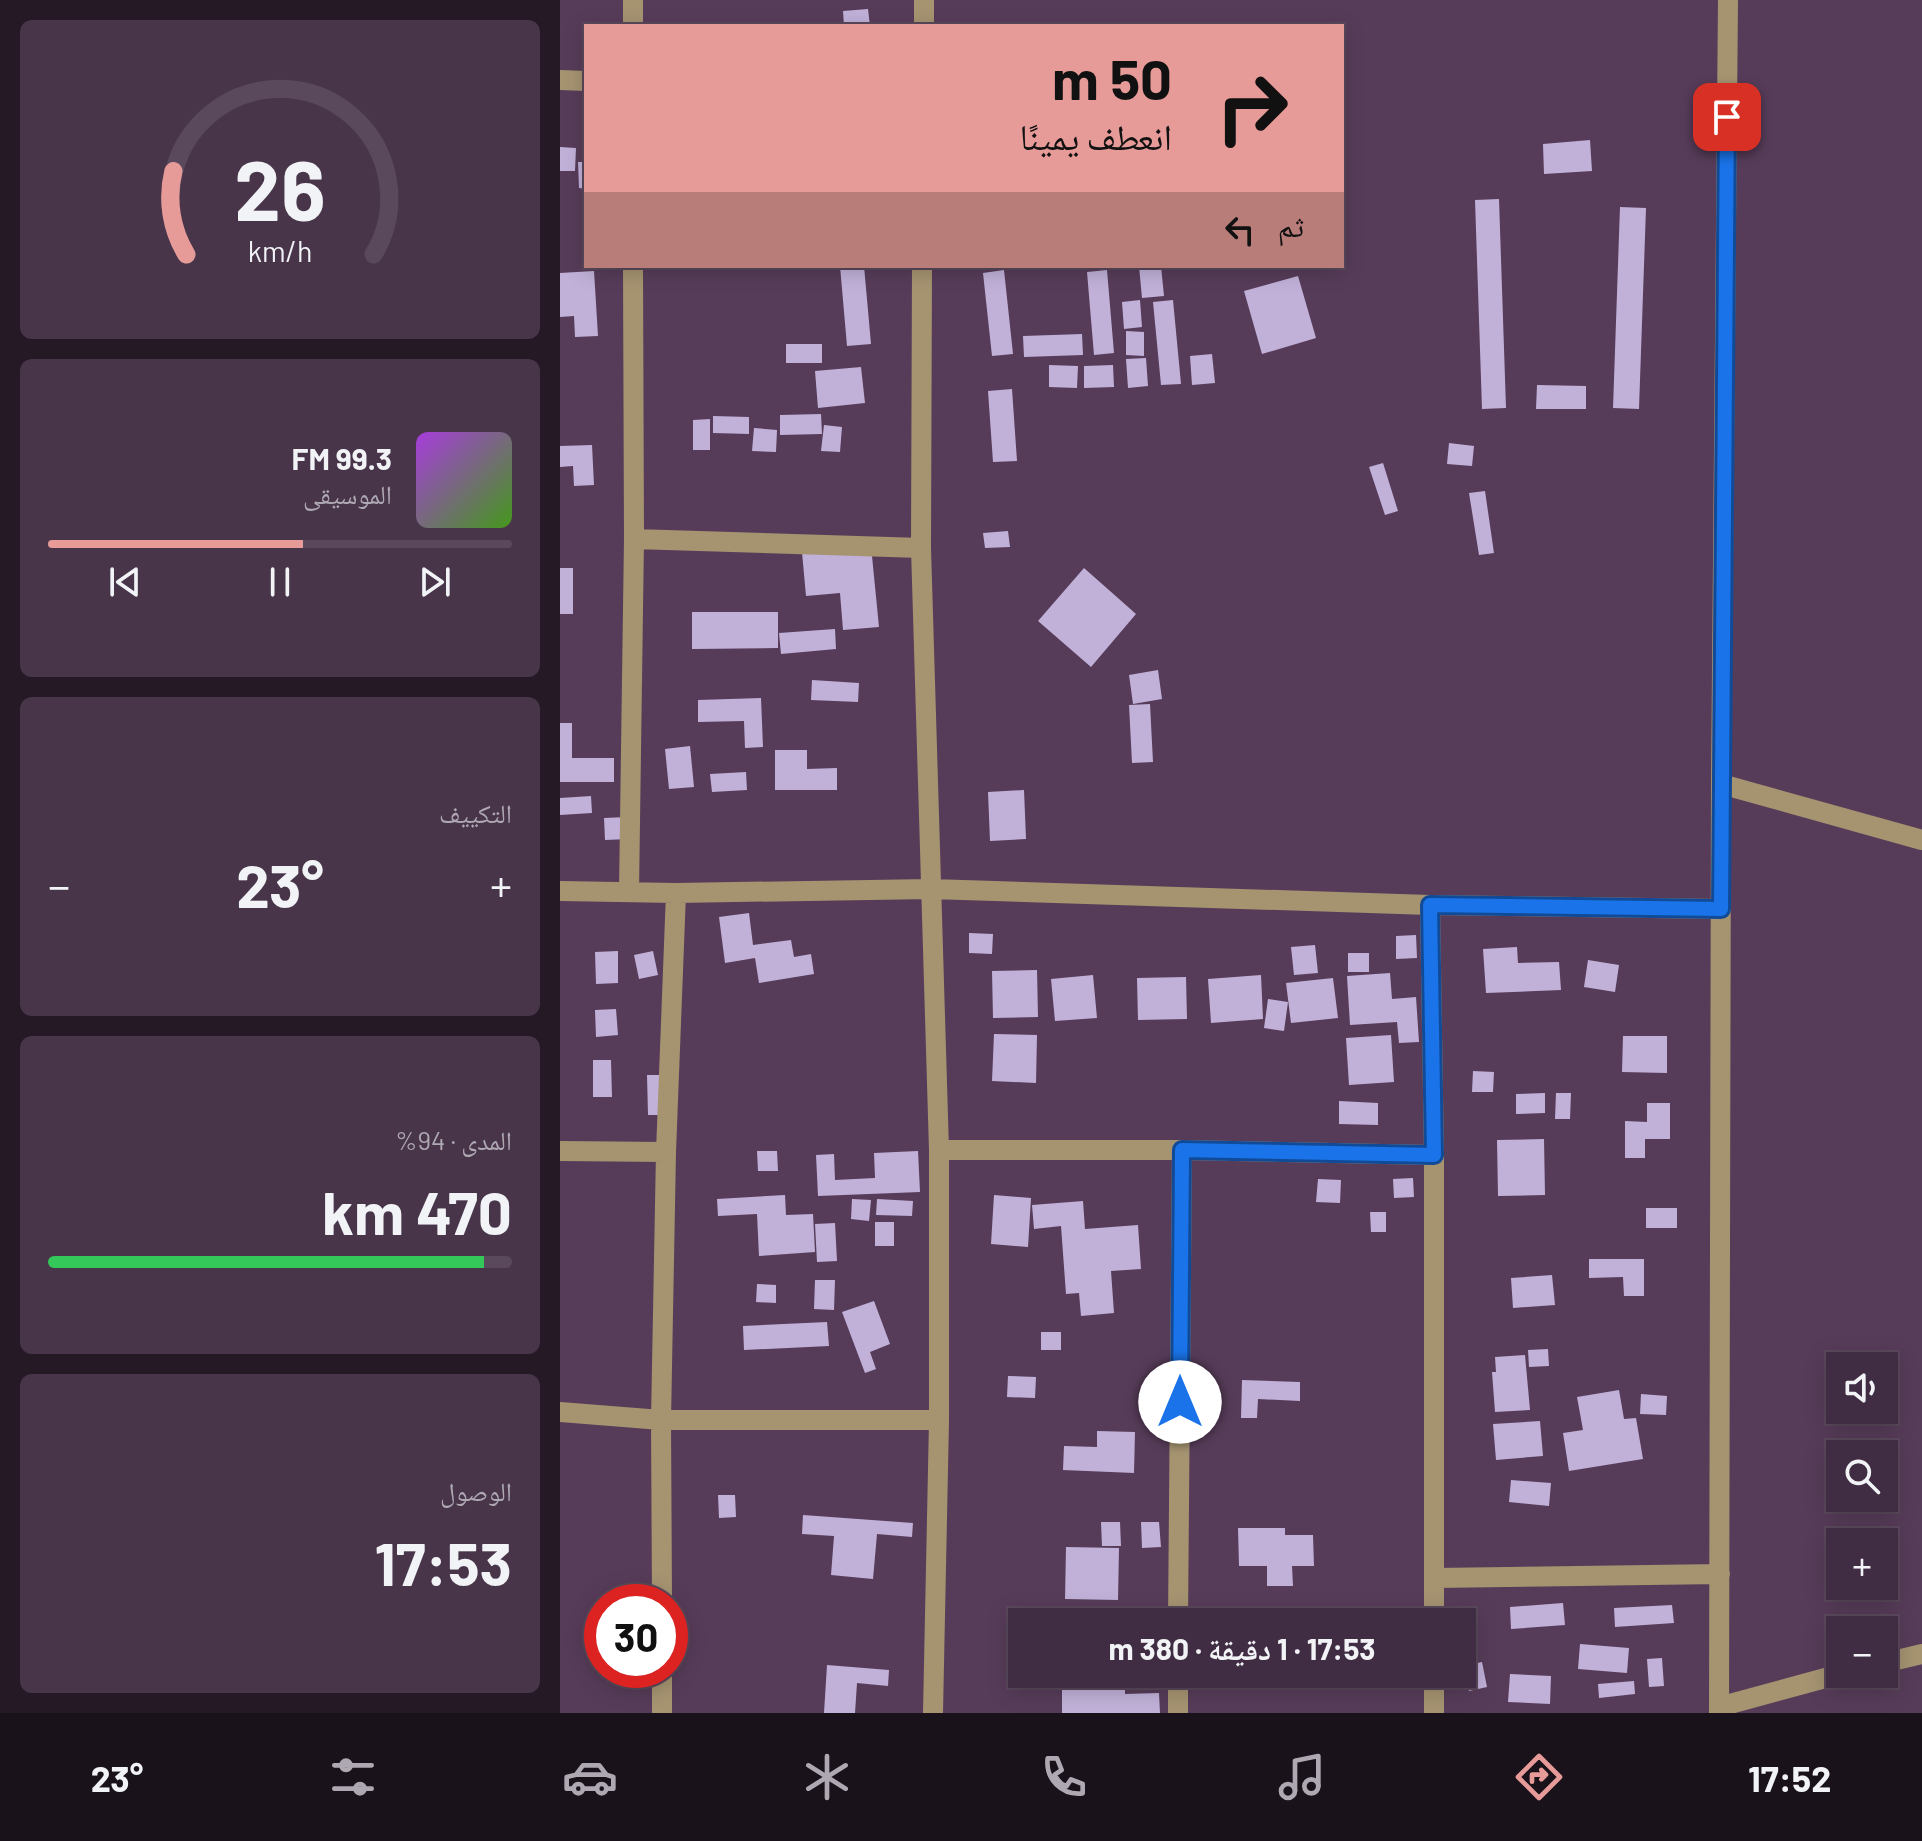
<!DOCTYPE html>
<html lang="ar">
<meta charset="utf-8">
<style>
:root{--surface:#412d43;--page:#48354a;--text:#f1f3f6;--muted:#aea8b2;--line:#5a495c;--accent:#e69b98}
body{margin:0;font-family:Barlow,"Noto Naskh Arabic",sans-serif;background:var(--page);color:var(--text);direction:rtl;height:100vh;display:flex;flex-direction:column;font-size:30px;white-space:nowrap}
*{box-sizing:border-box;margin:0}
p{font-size:26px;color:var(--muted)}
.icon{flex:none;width:44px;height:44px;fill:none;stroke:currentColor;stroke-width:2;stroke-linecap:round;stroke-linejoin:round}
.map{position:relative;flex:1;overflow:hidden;direction:ltr}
.panel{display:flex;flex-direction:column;gap:20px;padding:20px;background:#241925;width:560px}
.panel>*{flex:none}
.guide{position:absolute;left:24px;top:24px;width:760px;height:244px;border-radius:0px;box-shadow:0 4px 20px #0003,0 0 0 2px var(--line);direction:rtl;background:#e69b98;color:#111;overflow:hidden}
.fabs{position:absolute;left:1266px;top:1352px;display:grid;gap:16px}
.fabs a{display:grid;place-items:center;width:72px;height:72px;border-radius:0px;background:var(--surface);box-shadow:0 4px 20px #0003,0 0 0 2px var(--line);font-size:40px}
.speed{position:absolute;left:24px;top:1584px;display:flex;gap:16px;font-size:40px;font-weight:700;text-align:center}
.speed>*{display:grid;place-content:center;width:104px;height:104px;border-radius:50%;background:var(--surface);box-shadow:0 4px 20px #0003,0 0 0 2px var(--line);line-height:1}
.speed .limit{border:12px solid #d22;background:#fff;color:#111}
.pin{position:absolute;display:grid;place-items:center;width:68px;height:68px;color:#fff;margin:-34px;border-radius:16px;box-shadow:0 4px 12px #0006}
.me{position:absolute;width:88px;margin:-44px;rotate:0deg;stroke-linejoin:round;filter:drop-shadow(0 0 6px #0008)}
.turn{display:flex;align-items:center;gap:28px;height:168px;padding:0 40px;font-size:36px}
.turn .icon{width:104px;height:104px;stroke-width:2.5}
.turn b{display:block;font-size:56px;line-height:68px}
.then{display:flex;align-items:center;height:76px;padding:0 40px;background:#0003;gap:16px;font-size:30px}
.big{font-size:60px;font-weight:700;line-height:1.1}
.panel .widget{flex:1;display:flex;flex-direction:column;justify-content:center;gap:12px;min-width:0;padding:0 28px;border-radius:12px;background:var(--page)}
.panel .dial{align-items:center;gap:0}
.dial svg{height:208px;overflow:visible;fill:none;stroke:var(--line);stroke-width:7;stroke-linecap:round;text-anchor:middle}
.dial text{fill:var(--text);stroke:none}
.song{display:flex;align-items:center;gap:24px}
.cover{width:96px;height:96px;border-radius:12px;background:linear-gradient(135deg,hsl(280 70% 55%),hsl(100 70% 35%))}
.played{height:8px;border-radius:4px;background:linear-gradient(90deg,var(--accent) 55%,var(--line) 55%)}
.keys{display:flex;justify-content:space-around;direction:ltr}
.heat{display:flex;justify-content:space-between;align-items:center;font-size:44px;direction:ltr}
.charge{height:12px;border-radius:6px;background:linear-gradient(90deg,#34c759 94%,var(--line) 0)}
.trip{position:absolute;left:448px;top:1608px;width:468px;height:80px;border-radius:0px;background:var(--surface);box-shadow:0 4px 20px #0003,0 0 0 2px var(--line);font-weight:700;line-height:80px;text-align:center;direction:rtl}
.tab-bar{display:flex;height:128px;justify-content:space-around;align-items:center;background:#1a121b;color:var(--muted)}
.tab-bar .icon{width:56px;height:56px}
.tab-bar .current{color:var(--accent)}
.tab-bar b{font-size:36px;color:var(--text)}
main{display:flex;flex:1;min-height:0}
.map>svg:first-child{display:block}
.building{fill:#c1b1d9}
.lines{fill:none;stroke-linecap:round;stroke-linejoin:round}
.minor{stroke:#a69471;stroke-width:20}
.route-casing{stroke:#114b97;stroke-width:20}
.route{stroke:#1a73e8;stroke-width:14}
</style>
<main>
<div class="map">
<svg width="1362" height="1713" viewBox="0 0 1362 1713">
<rect width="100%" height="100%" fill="#573c59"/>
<path class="building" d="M308 9 310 26H284L283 11Z
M1030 140 1032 171 984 174 983 144Z
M0 147 16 148 15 171H0Z
M18 162H26V189L19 188Z
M939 199 946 408 922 409 915 200Z
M1060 207 1086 208 1079 409 1053 408Z
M280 266H304L311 344 287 346Z
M579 266H601L604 296 582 298Z
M444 270 453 354 432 356 423 273Z
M547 270 554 353 534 355 527 272Z
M34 271 38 336 15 337 14 316 0 317V273Z
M738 276 756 338 702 354 684 291Z
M580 300 582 327 564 329 562 302Z
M613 300 621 384 601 385 593 302Z
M566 331 584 332V356L566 355Z
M522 334 523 355 464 357 463 336Z
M226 344H262V363H226Z
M652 354 655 383 632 385 630 356Z
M586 358 588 386 568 388 566 359Z
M489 365 518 366 517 388 489 387Z
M553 365 554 387 524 388V366Z
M301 367 305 403 258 408 255 371Z
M977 385 1026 386V409H976Z
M452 389 457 461 433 462 428 391Z
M261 414 262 434 220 435V415Z
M153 416 189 417V434L153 433Z
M150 419V450H133V420Z
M264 425 282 427 280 452 261 451Z
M194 428 217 430 216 452 192 451Z
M889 443 914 446 912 466 887 464Z
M32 445 34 485 14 486 13 466 0 467V446Z
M823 463 838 511 825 515 809 467Z
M925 491 934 553 919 555 909 493Z
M448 531 450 547 425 548 423 533Z
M311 546 319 627 283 630 280 593 246 596 242 552Z
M0 568H13V614H0Z
M524 568 576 614 531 667 478 621Z
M132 612H218V648L132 649Z
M275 629 276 649 221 654 219 633Z
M598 670 602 699 573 704 569 675Z
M252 680 299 683 298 702 251 700Z
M201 698 203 747 185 748 184 721 138 722V700Z
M590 704 593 762 572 763 569 705Z
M0 723H12V758H54V782H0Z
M130 746 134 787 109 789 105 749Z
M215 750H247V769L277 768V790H215Z
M186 772 187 790 152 792 150 774Z
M464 790 466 839 430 841 428 792Z
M31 796 32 813 0 815V798Z
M67 817 69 839 45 840 44 818Z
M189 913 193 945 231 940 234 957 251 954 254 974 199 983 195 958 165 963 159 917Z
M409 933 433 934 432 954 409 953Z
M856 935 857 958 836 959V936Z
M755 945 758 973 734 975 731 947Z
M957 947 958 963 999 962 1001 990 926 993 923 949Z
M58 951V983L36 984 35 952Z
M93 951 98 975 79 979 74 955Z
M788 953H809V972H788Z
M1028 960 1059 965 1055 992 1024 987Z
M477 970 478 1017 433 1018 432 971Z
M830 973 832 999 856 997 859 1042 839 1043 837 1022 790 1025 787 976Z
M533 975 537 1018 495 1021 491 979Z
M701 975 703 1019 651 1023 648 979Z
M626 977 627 1019 578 1020 577 978Z
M773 978 778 1018 731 1023 726 983Z
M708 999 728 1002 724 1031 704 1028Z
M56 1009 58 1035 36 1037 35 1010Z
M434 1034 477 1035 476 1083 432 1081Z
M831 1035 834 1082 789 1085 786 1038Z
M1063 1036H1107V1073L1062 1072Z
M33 1060H51L52 1097H33Z
M913 1071 934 1072 933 1092H912Z
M87 1075H106V1115H88Z
M985 1093V1113L956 1114V1094Z
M996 1093H1011L1010 1119H995Z
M779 1101 818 1103V1125L779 1124Z
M1087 1103H1110V1139H1085V1158H1065V1121L1087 1122Z
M984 1139 985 1195 938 1196 937 1140Z
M197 1151H217L218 1171H198Z
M358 1151 360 1192 258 1196 256 1155 274 1154 275 1180 315 1178 314 1153Z
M853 1178 854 1197 834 1198 833 1179Z
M758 1179 781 1180 780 1203 756 1202Z
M225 1195 226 1215 253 1214 255 1252 199 1256 197 1214 158 1216 157 1199Z
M434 1195 471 1198 468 1247 431 1244Z
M292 1199 311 1200 309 1221 291 1219Z
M317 1199 353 1201 352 1216 316 1215Z
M523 1201 525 1229 578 1225 581 1269 551 1271 554 1313 521 1316 519 1293 506 1294 501 1226 474 1229 472 1205Z
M1086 1208H1117V1228H1086Z
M810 1212H826V1232H811Z
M315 1222H334V1246H315Z
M275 1223 277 1261 257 1262 255 1224Z
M1029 1259H1084V1296H1064L1063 1277 1029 1278Z
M992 1275 995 1305 953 1308 951 1278Z
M255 1280H275L274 1310 254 1309Z
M197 1284 216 1285V1303L196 1302Z
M314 1301 330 1344 310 1352 316 1369 305 1373 282 1312Z
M267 1322 269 1346 184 1350 183 1326Z
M481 1332H501V1350H481Z
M988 1349 989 1366 969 1367 968 1350Z
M965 1355 970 1410 935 1412 932 1372H936L935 1357Z
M448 1376 476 1377 475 1398 447 1397Z
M682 1380 740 1382V1401L698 1399 697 1418H681Z
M1059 1390 1064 1419 1076 1418 1083 1459 1009 1471 1003 1433 1023 1430 1017 1397Z
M1081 1394 1107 1396 1106 1415 1080 1414Z
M980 1421 983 1456 936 1460 933 1424Z
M537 1431 575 1432 574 1473 503 1470 504 1446 537 1447Z
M951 1480 991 1483 989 1506 949 1502Z
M158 1495H175L176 1517 159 1518Z
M243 1515 353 1523 352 1537 317 1534 313 1579 271 1575 274 1536 242 1534Z
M541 1522H560L561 1546H542Z
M581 1522H599L601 1547 582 1548Z
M678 1528H725V1535H753L754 1566H732L733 1586H707V1566H679Z
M506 1547 559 1548 558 1600 505 1599Z
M1003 1603 1005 1625 951 1629 950 1607Z
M1112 1605 1114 1623 1055 1627 1054 1608Z
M839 1611 841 1622H791V1621Z
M1020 1644 1069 1648 1067 1673 1018 1669Z
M1102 1658 1104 1686 1089 1687 1087 1659Z
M922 1662 927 1687 909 1691 904 1666Z
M267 1665 329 1670 328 1686 297 1683 295 1713H264Z
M655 1674H685L684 1690 654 1688Z
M950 1674 991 1676 990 1704 948 1702Z
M1074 1681 1075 1694 1039 1698 1038 1684Z
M565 1689V1694L599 1693 600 1713H502V1690Z"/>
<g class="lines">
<path class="minor" d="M73 26V0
M364 26V0
M0 80 26 81
M362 266 361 548 379 1150V1420L373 1713
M74 539 361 548
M1161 784 1362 840
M0 891 116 893 371 889 870 905 1161 909
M69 892 74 539 73 266
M870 905 874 1155V1622
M379 1150H622L874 1155
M0 1151 106 1152
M0 1412 101 1420H379
M874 1578 1160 1574
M102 1602 101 1420 106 1152 116 893
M618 1622 622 1150
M1324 1663 1362 1654
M102 1670V1713
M874 1674V1713
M1159 1707 1280 1674
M618 1713V1674
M1159 1713 1161 784 1168 0"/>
</g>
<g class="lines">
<g class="route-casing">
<path id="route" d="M620 1402 622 1150 874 1155 870 905 1161 909 1167 117"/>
</g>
<use href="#route" class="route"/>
</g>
</svg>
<div class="fabs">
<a><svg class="icon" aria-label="sound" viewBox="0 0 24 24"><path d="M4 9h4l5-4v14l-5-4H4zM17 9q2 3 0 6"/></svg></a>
<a><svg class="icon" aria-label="search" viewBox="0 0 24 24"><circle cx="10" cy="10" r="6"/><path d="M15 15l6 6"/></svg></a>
<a>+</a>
<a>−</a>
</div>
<div class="speed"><div class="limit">30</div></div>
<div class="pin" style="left:1167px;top:117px;background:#d93025"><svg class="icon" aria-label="arrive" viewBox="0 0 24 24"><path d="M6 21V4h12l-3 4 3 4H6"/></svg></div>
<svg class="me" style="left:620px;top:1402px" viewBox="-20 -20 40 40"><circle r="19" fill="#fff"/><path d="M0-13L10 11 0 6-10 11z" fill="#1a73e8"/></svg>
<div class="trip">17:53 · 1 دقيقة · 380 m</div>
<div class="guide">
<div class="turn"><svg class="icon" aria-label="right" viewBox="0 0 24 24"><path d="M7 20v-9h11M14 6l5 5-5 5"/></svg><div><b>50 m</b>انعطف يمينًا</div></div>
<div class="then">ثم<svg class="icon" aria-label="left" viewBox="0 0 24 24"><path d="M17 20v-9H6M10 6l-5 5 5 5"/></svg></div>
</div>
</div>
<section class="panel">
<div class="widget dial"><svg viewBox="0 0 100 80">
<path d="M14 69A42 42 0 1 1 86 69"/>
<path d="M14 69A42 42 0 0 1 9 37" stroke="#e69b98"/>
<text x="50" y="56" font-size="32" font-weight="700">26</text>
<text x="50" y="72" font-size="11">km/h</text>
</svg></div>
<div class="widget">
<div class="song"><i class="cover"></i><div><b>99.3 FM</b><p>الموسيقى</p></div></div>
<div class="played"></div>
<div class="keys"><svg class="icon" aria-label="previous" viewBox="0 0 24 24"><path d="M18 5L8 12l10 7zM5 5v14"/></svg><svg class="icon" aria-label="pause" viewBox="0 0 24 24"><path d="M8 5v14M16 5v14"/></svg><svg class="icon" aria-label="next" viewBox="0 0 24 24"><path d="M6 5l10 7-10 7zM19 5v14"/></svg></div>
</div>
<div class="widget"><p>التكييف</p>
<div class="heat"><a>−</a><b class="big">23°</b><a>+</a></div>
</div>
<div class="widget"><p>المدى · 94%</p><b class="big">470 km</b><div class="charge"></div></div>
<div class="widget"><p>الوصول</p><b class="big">17:53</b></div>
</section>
</main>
<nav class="tab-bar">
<b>17:52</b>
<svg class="icon current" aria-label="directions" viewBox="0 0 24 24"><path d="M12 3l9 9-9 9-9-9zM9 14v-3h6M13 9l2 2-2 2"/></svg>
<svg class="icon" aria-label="music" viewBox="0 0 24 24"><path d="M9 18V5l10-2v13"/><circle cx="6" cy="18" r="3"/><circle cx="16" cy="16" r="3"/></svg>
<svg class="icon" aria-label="phone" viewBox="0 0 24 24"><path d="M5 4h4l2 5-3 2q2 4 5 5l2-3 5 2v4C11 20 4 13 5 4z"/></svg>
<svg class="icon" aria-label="climate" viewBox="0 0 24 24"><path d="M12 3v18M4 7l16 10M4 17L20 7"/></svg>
<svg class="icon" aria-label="car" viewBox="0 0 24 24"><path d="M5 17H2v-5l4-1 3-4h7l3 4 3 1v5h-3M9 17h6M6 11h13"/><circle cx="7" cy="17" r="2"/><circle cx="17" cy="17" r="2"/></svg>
<svg class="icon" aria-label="filters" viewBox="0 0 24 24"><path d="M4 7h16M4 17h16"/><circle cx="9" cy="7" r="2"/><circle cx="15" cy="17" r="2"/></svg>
<b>23°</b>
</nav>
